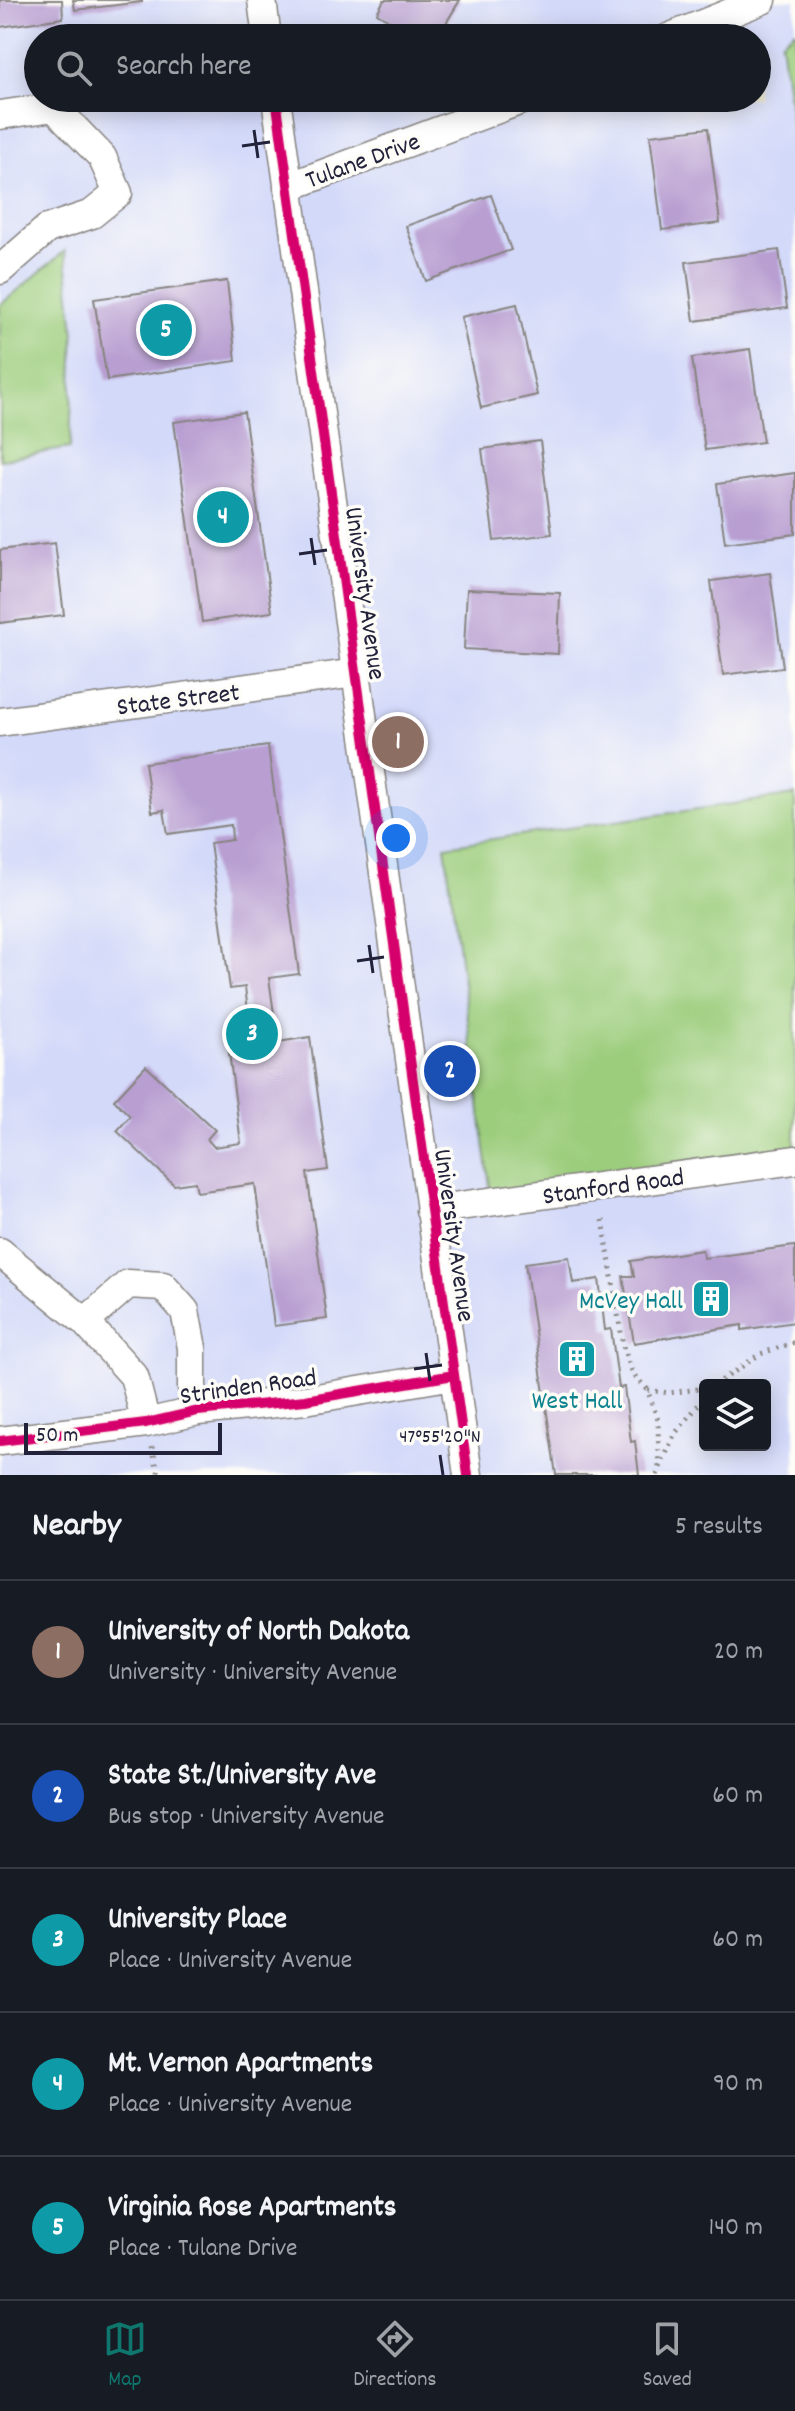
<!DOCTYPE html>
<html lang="en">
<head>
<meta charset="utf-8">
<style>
  body { margin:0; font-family:Dekko,sans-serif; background:#20242c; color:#f1f3f6 }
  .controls { position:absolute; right:24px; bottom:24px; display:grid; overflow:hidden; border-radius:8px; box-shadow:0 4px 20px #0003 }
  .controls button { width:72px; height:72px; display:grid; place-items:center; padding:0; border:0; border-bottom:2px solid #363941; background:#171b24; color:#f1f3f6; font:40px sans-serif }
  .scale { position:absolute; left:24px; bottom:20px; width:198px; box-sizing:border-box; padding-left:8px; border:4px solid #22223b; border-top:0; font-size:22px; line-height:28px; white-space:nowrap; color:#22223b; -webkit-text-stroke:6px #fdfcf7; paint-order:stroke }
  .you { position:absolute; left:396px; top:838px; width:28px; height:28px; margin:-20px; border:6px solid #fff; border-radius:50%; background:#1a73e8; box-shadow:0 0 0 12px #1a73e833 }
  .badge { display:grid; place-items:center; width:52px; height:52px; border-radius:50%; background:#0f766e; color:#fff; font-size:26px; font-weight:700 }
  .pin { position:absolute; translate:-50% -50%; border:4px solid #fff; box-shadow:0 2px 8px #0006 }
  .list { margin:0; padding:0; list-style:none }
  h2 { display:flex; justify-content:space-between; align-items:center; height:104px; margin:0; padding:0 32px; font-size:34px }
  h2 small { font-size:26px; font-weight:400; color:#9ea1a6 }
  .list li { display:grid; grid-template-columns:52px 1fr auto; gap:24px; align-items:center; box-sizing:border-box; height:144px; padding:0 32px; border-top:2px solid #363941 }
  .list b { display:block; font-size:30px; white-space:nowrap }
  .list p { margin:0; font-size:26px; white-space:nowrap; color:#9ea1a6 }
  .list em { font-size:26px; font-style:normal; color:#9ea1a6 }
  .icon { flex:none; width:44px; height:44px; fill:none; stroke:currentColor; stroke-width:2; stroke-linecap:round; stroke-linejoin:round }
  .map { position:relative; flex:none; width:795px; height:1475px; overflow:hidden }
  .search { position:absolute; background:#171b24; box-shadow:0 4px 20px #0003; left:24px; right:24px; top:24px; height:88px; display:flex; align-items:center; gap:20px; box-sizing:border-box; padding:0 28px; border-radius:44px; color:#9ea1a6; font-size:30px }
  .sheet { height:824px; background:#171b24 }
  nav { display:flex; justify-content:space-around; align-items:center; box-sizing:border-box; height:112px; border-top:2px solid #363941; background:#171b24; font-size:22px; color:#9ea1a6 }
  nav a { display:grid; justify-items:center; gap:4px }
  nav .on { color:#0f766e }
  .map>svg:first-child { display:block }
  .built { fill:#d3d9f9; fill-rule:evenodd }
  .green { fill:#9ccd7d; stroke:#5f785c; stroke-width:2 }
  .building { fill:#b89ed1 }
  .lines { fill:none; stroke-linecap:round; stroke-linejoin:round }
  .minor-casing { stroke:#868380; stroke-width:31 }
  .path { stroke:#868380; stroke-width:5; stroke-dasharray:2 6; stroke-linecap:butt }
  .minor { stroke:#fff; stroke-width:28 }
  .cycleway-casing { stroke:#fdfcf7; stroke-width:15 }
  .cycleway { stroke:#d6006c; stroke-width:10 }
  .ticks { fill:none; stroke:#22223b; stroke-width:3 }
  .labels { text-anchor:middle; stroke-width:7; stroke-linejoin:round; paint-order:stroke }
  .street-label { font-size:26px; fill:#22223b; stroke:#fdfcf7 }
  .culture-label { font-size:26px; fill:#0d838f; stroke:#fdfcf7; text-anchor:end }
  .ticks-label { font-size:20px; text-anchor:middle; fill:#22223b; stroke:#fdfcf7; stroke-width:7; stroke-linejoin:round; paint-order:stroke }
</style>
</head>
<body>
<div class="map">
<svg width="795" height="1475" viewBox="0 0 795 1475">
  <rect width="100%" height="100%" fill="#fdfcf7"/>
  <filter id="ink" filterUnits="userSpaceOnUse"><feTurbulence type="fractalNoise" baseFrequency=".0125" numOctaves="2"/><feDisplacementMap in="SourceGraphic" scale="16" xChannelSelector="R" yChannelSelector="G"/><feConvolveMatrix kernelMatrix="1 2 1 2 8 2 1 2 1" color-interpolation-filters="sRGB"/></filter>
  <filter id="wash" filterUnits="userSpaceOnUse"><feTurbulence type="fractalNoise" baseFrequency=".006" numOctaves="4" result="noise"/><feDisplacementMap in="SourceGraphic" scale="32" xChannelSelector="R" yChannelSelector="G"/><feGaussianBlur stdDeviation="1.8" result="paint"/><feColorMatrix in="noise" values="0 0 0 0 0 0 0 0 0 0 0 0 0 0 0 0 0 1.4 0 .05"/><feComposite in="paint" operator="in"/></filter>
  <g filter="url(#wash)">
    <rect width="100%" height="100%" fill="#eae4c5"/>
    <path class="built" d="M0,0H795V1475H0ZM38,38H757V98H38ZM705,1385H765V1445H705Z"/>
    <path class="green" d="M795,30V145L781,42Z
      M65,251L74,330L70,448L0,460V305Z
      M795,795V1160L492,1202L445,846Z"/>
    <g id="blocks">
      <path class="building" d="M0,0H62L63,18L0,27Z
        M73,0H142V2L75,10Z
        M384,0H460L437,38H419L377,13Z
        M708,128L720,223L662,230L650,135Z
        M491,195L511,250L426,281L406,226Z
        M779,250L787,308L694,321L686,262Z
        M227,281L236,361L107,380L94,299Z
        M517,304L537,395L481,408L461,317Z
        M750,349L763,442L705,450L692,358Z
        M244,412L272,612L202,622L174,422Z
        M540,441L552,534L494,541L482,449Z
        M795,473V534L725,543L717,484Z
        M55,543L64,615L0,623V550Z
        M770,573L783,667L723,675L711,581Z
        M467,589L560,593L558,654L464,649Z
        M268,746L299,974L269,978L278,1042L310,1037L328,1170L307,1173L327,1319L274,1326L255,1184L197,1192L195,1182L174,1185L117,1131L130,1116L114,1100L146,1066L215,1130L207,1139L214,1147L241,1143L226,1030L250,1027L245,987L230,989L210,843L232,840L231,825L168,834L164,810L152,812L145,763Z
        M795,1246V1322L742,1330V1325L634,1343L623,1276H634L631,1261L702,1250L704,1258Z
        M569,1257L573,1283L599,1279L605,1330L611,1329L619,1388L624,1387L631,1442L635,1441L639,1475H556L525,1263Z"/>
    </g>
  </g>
  <g filter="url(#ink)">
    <use href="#blocks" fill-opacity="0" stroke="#868380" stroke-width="2"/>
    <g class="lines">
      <defs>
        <path id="minor" d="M262,0L267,38
          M668,38L762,0
          M276,98L468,1475
          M0,115L54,107L102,157L118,193L92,214L47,229L0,270
          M288,187L527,98
          M0,722L356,673
          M430,1210L795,1160
          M0,1252L85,1322L134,1376L146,1423
          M85,1322L128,1284L163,1286L185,1311L192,1348V1387L198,1411
          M0,1441L146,1423L198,1411L305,1400L454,1375"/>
      </defs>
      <use href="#minor" class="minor-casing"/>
      <path class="path" d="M603,1220L623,1346L633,1374L647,1389L658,1420L659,1471
        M715,1385L760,1354L795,1342
        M648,1390L669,1393L705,1388
        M152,1447L159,1475
        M657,1475L674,1435L705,1397"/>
      <use href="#minor" class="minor"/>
      <defs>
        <path id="cycleway" d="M276,98L468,1475
          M0,1441L146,1423L198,1411L305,1400L454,1375"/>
      </defs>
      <use href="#cycleway" class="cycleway-casing"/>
      <use href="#cycleway" class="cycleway"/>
    </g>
  </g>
  <path class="ticks" d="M254,130L258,158M242,146L270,142M311,538L315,565M299,554L327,550M369,945L373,973M357,961L384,957M426,1353L430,1381M414,1369L442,1365M440,1455L443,1475"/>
  <defs>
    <symbol id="building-square" viewBox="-11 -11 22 22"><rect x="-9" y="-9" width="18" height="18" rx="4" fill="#0f9aa8" stroke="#fdfcf7"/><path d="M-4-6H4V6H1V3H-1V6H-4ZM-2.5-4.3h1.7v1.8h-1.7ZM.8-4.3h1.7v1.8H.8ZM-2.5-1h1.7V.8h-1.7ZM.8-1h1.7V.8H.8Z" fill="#fff"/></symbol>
  </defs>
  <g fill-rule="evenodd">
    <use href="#building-square" x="689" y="1277" width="44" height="44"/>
    <use href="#building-square" x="555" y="1337" width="44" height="44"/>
  </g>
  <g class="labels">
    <g class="street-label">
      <text transform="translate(362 159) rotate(-20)" y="9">Tulane Drive</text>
      <text transform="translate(367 593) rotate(82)" y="9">University Avenue</text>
      <text transform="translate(178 698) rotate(-7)" y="9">State Street</text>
      <text transform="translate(613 1185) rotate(-8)" y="9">Stanford Road</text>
      <text transform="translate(456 1235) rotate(82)" y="9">University Avenue</text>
      <text transform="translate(248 1385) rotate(-8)" y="9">Strinden Road</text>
    </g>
    <g class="culture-label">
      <text x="683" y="1308">McVey Hall</text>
      <text x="577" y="1408" text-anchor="middle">West Hall</text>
    </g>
  </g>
  <g class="ticks-label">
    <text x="440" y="1442">47°55'20"N</text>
  </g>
</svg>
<div class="controls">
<button><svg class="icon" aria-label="layers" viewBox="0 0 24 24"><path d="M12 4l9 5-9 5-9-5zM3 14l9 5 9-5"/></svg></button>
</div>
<div class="scale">50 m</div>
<div class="you"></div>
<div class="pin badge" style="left:398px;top:742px;background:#8d6e63">1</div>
<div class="pin badge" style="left:450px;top:1071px;background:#1a4fb4">2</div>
<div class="pin badge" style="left:252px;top:1034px;background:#0f9aa8">3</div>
<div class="pin badge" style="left:223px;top:517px;background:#0f9aa8">4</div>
<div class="pin badge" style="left:166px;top:330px;background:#0f9aa8">5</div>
<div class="search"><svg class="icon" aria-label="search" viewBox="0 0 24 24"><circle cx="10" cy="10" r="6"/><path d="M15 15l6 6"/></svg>Search here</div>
</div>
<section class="sheet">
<h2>Nearby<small>5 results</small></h2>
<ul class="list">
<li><span class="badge" style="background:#8d6e63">1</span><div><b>University of North Dakota</b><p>University · University Avenue</p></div><em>20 m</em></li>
<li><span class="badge" style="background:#1a4fb4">2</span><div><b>State St./University Ave</b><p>Bus stop · University Avenue</p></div><em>60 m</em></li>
<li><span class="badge" style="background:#0f9aa8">3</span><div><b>University Place</b><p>Place · University Avenue</p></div><em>60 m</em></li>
<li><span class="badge" style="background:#0f9aa8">4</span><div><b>Mt. Vernon Apartments</b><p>Place · University Avenue</p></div><em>90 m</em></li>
<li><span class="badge" style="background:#0f9aa8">5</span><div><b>Virginia Rose Apartments</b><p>Place · Tulane Drive</p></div><em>140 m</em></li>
</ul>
</section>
<nav>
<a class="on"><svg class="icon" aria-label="map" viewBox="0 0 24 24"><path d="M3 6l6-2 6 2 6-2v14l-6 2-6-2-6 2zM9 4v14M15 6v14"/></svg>Map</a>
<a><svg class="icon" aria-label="directions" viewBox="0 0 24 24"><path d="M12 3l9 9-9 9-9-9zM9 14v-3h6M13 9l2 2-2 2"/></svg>Directions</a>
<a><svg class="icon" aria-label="saved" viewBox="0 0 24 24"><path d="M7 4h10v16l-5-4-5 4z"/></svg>Saved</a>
</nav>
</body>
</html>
